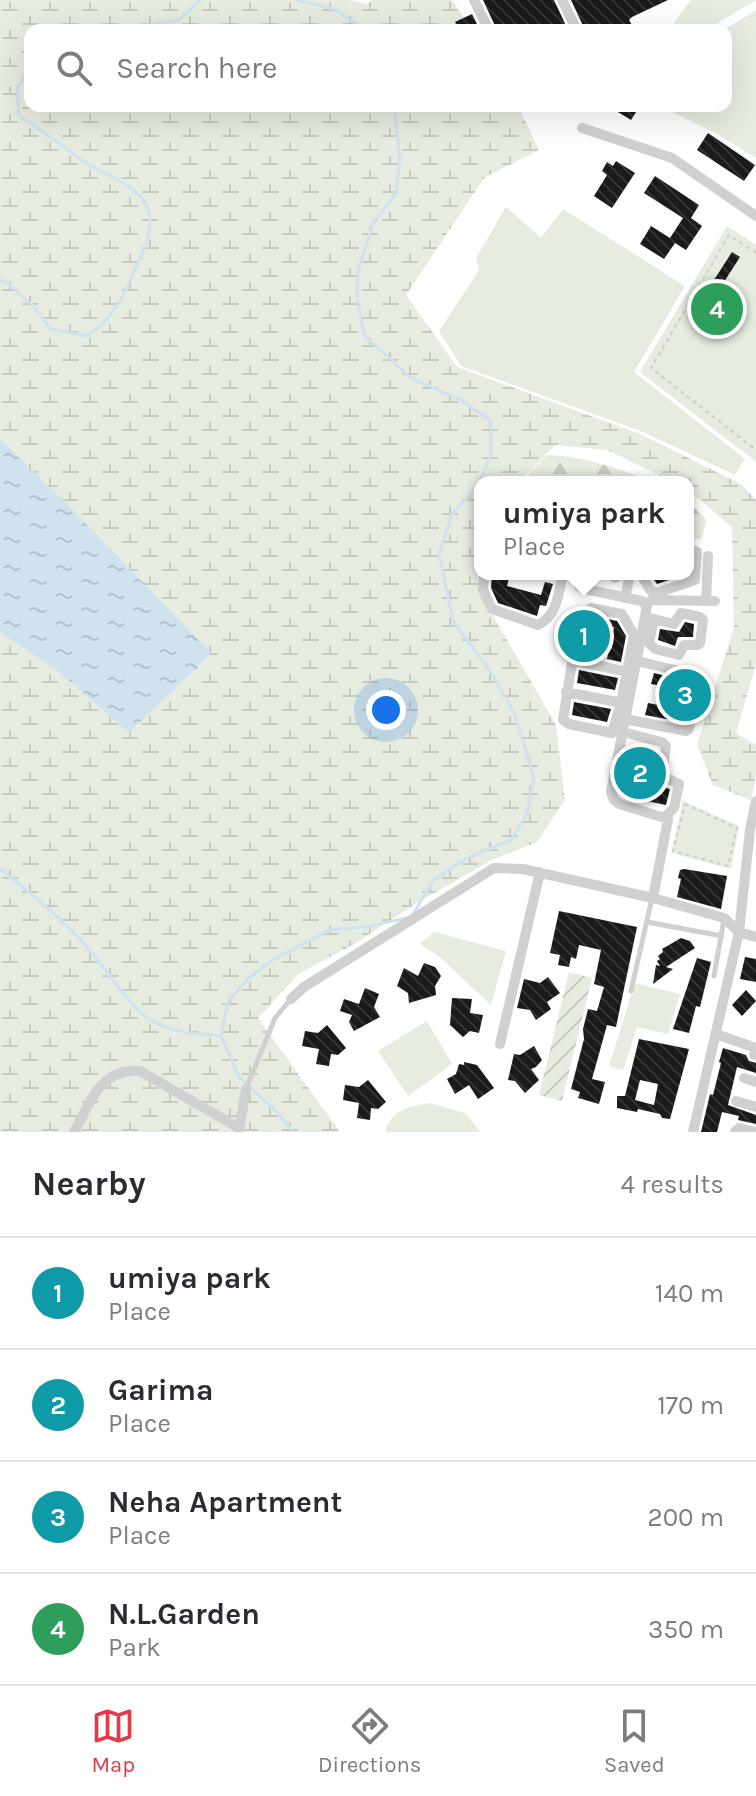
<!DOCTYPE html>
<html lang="en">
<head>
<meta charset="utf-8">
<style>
  body { margin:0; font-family:Karla,sans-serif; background:#f7f7f7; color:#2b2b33 }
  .you { position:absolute; left:386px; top:710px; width:28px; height:28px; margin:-20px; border:6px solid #fff; border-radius:50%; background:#1a73e8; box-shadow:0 0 0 12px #1a73e833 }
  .badge { display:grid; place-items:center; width:52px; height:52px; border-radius:50%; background:#e63946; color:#fff; font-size:26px; font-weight:700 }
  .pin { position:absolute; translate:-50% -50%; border:4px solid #fff; box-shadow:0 2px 8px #0006 }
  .popup { position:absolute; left:474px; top:476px; width:220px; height:104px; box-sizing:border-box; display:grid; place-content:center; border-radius:16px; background:#fff; filter:drop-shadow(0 2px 6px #0005); font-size:26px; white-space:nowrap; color:#7c7c81 }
  .popup b { font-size:30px; color:#2b2b33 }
  .popup::after { content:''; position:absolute; left:50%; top:100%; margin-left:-16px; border:16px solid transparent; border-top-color:#fff }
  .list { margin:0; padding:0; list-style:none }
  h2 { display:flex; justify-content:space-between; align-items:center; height:104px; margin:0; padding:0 32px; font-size:34px }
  h2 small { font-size:26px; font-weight:400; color:#7c7c81 }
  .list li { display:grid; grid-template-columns:52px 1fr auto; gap:24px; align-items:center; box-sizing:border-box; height:112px; padding:0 32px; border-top:2px solid #e1e1e2 }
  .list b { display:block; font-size:30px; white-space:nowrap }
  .list p { margin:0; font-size:26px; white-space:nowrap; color:#7c7c81 }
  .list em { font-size:26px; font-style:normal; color:#7c7c81 }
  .icon { flex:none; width:44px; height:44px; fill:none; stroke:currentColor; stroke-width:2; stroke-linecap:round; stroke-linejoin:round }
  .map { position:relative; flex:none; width:756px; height:1132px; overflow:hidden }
  .search { position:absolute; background:#fff; box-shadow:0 8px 32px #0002; left:24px; right:24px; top:24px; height:88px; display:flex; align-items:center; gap:20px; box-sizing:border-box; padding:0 28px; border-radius:16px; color:#7c7c81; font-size:30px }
  .sheet { height:552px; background:#fff }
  nav { display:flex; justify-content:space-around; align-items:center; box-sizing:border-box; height:112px; border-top:2px solid #e1e1e2; background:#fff; font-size:22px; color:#7c7c81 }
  nav a { display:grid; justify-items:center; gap:4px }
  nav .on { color:#e63946 }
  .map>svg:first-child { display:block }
  .green { fill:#e6ecdf }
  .forest { fill:url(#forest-firs) }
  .wetland { fill:url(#wetland-marsh) }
  .garden { fill:url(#garden-furrows) }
  .water { fill:url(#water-ripples) }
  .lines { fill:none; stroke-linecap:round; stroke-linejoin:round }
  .stream { stroke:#cfe2ee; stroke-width:3 }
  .building { fill:url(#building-back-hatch); fill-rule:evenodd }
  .path { stroke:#cdcdcd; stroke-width:2; stroke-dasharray:4 4; stroke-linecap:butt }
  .service { stroke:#d0d0d0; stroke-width:5 }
  .minor { stroke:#d0d0d0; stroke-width:10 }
</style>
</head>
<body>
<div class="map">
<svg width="756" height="1132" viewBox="0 0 756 1132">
  <defs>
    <pattern id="forest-firs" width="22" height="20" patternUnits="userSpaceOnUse" patternTransform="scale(2)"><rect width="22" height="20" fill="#e6ecdf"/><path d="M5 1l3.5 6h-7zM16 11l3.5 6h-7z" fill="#c6cbc0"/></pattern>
    <pattern id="wetland-marsh" width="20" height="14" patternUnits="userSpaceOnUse" patternTransform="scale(2)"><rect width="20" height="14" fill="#e6ecdf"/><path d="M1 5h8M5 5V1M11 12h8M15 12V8" fill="none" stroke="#c6cbc0"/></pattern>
    <pattern id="garden-furrows" width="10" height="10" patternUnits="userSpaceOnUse" patternTransform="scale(2)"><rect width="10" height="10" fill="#e6ecdf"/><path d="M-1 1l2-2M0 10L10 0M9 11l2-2" fill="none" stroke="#c6cbc0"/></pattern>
    <pattern id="water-ripples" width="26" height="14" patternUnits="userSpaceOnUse" patternTransform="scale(2)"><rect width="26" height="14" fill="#cfe2ee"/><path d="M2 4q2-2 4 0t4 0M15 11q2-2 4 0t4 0" fill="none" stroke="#b2c2cd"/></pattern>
    <pattern id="building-back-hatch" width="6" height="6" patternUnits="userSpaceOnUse" patternTransform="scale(2)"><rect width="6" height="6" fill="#1a1a1a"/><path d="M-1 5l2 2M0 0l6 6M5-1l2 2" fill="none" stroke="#333"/></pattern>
  </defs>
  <rect width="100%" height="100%" fill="#fff"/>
  <path class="green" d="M691,0H756L706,30H669Z
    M756,10V158L717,134L672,112L667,106H726L724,30Z
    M506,207L541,238L563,209L685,286L634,372L745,459L735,475L643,432L461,366L439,331L479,270L476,258Z
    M727,226L756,245V462L640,372Z
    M683,801L739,826L731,869L671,853Z
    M434,932L506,951L491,1005L441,958L420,944Z
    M635,983L680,994L668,1034L637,1027L623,1070L609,1066Z
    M427,1021L452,1064L408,1096L378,1051Z
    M430,1103L465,1113L481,1132H385C392,1109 408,1107 430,1103Z"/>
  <path class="forest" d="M547,455C585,456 620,470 656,482H526L529,473Z
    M688,502L707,520L701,540L688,537Z"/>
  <path class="wetland" d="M0,0H349L368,4L372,0H452L472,30H30V106H518L539,150L484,178L406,295L457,367L640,434L741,484L756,500V664L736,733L756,745V775L751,800L713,785L697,745L734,627L732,527L688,490V482H674L607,450L555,445L519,482H480V562L477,576L488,607L556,725L565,800L537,842L490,861L412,906L356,943L298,974L258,1018L340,1132H0Z"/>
  <path class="garden" d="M569,972L592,978L562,1101L539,1095Z"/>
  <path class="water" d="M0,439L70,507L211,653L129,733L58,671L0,632Z"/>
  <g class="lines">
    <path class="stream" d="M297,0L334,9L366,30
      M119,30L179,20L200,0
      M0,281L4,280L31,304L51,329L86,336C111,321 122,300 133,274C142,254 155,232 148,209C141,187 107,176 90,165C66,150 44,131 19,116L17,89L30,64
      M0,869C33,895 65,921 92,953C109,972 132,1011 154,1022C174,1033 200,1034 221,1036L239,1077L278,1113L293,1132
      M221,1036L228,1001L249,978L271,961L329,930L366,927L411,917L434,880L465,859L511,840L527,814L534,778L514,712L488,668L453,621L439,553L452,514L478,486L491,454V421L461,400L411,378L364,335L357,296L358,271L373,224L396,193L400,159L394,106"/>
  </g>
  <path class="building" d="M483,0H554L568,30H497Z
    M571,0H668L632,17L629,20L635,30H618L615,25L605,30H585Z
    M472,14L480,30H459L455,22Z
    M608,106H633L638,109L631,120Z
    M708,133L755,165L744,181L697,150Z
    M616,161L635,173L612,208L594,196L607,175L602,171L607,162L613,166Z
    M655,176L699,205L691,218L702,226L686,250L675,243L664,259L640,244L651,226L670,238L683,218L644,193Z
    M732,252L740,257L722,285L714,280Z
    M492,574H510L507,586L541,595L545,582L553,584L546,606L540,605L537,616L498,603L491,588Z
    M650,574H684V575L657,584Z
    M597,617L617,621L626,636L621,662L607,659L614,627L595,624Z
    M685,622L694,624L693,637H678L675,646L658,640L660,629L679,632Z
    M593,627L590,656L581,654L585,631Z
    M579,670L618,678L615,690L577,683Z
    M654,673L690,682L682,722L645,715L648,703L674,708L680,689L651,684Z
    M574,702L611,709L607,722L572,715Z
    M639,745L658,749L656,764L650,762L646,783L670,789L666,805L628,797Z
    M684,869L727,876L721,909L677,897L681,879L678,878L680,870Z
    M559,911L637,927L616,1027L607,1025L592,1079L605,1082L599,1104L578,1098L580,1092L571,1089L584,1039L583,1029L588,1009L597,1011L604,987L594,984L601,950L579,945L576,959L571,957L569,967L558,965L560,955L550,953Z
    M681,938L690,941L695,948L666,967L673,969L653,984L656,965L660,966L657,961L660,959L658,956L663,952L662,949Z
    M745,957L756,959V982L740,979Z
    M697,958L711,962L700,1007L696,1006L689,1033L673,1029Z
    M424,963L435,967L441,976L435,986L436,995L409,1003L408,993L397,986L404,968L418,976Z
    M548,977L560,993L547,1002L551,1009L536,1020L530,1010L517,1008L524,979L540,983Z
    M365,988L379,994L374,1007L380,1017L354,1031L349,1022L352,1015L340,1011L344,999L359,1004Z
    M746,990L756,1001L742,1016L732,1005Z
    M452,998L472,999L470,1013L483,1015L479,1033L470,1031L463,1037L450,1025Z
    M327,1025L346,1048L338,1055L331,1054L329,1066L316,1064L319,1049L302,1046L305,1031L318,1033Z
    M639,1039L689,1049L670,1119L662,1118L660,1114L638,1109L637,1112L617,1108V1096H625ZM640,1080L658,1084L654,1105L635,1100Z
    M534,1046L542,1060L536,1067L531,1069L539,1080L525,1093L515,1081L508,1080L514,1054L520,1055Z
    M723,1048L746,1055L749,1061L756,1063V1073L737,1067L728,1105L756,1115V1124L738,1120L739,1116L722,1112L717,1132H701L710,1094L713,1095L721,1063L719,1062Z
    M464,1062L477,1065L494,1088L478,1099L469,1085L455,1094L447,1079L456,1074L459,1064L464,1065Z
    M368,1080L386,1102L378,1109L371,1108L370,1120L357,1118L359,1103L343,1100L345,1085L359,1087Z"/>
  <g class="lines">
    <path class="path" d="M756,253L729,235L651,368L756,450
      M685,804L737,828L728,866L673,851Z"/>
    <path class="service" d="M647,922L722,936
      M714,976L724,919
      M631,991L652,898
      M246,1089L275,1018L290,1000"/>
    <path class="minor" d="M474,0L489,30
      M562,0L577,30
      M528,106L529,107
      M582,128L672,158L756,216
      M484,574L483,590L492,609L538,625C558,615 558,594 563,574
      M550,574L562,577
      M576,574L579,586L585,589L642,601L647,606L611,792L614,800L619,804L668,819L653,898
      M608,574L615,578L622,574
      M634,574L642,576L650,590L657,593L695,580L697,552L688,548
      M625,598L630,574
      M651,600L715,601
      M706,601L708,556
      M591,608L622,614L634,635L621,703L612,733L569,724L563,720L578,624L587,622Z
      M645,617L674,624L681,613L700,617L703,620L700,643L698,645H684L679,655L655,649L649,643L654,619
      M572,660L632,673
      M566,692L627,704
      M625,719L686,731L689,729L699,685L696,675L637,661
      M623,732L662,742L666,746L662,776L679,784L674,808L665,817
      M291,999L304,987L494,868L523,869L653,898L724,918L739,932L756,937
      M716,1034L756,1048
      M500,1044L540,872
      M754,1055H756
      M744,1078L756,1082
      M736,1101L756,1107
      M239,1131L246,1089
      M74,1132C91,1102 100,1068 140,1071L239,1128
      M693,1132L739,932L750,830L756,801
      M735,1132L739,1128L755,1132"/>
  </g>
</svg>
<div class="you"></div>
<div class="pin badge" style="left:584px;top:636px;background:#0f9aa8">1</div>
<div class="popup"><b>umiya park</b>Place</div>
<div class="pin badge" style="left:640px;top:773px;background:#0f9aa8">2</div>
<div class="pin badge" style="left:685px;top:695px;background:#0f9aa8">3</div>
<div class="pin badge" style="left:717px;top:309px;background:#2e9e5b">4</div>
<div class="search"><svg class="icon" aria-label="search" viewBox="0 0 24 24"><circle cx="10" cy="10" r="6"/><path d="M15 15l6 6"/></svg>Search here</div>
</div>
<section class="sheet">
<h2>Nearby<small>4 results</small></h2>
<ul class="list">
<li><span class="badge" style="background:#0f9aa8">1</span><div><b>umiya park</b><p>Place</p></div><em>140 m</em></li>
<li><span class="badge" style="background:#0f9aa8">2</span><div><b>Garima</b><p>Place</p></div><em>170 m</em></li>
<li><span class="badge" style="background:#0f9aa8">3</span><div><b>Neha Apartment</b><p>Place</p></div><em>200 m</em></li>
<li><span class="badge" style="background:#2e9e5b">4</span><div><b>N.L.Garden</b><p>Park</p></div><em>350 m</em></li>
</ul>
</section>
<nav>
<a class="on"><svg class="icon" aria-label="map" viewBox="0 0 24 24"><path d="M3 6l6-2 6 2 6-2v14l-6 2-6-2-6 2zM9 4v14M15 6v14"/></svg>Map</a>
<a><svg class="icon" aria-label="directions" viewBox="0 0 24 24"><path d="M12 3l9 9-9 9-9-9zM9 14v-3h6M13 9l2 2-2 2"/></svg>Directions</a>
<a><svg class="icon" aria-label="saved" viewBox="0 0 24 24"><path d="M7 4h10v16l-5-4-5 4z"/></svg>Saved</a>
</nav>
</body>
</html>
